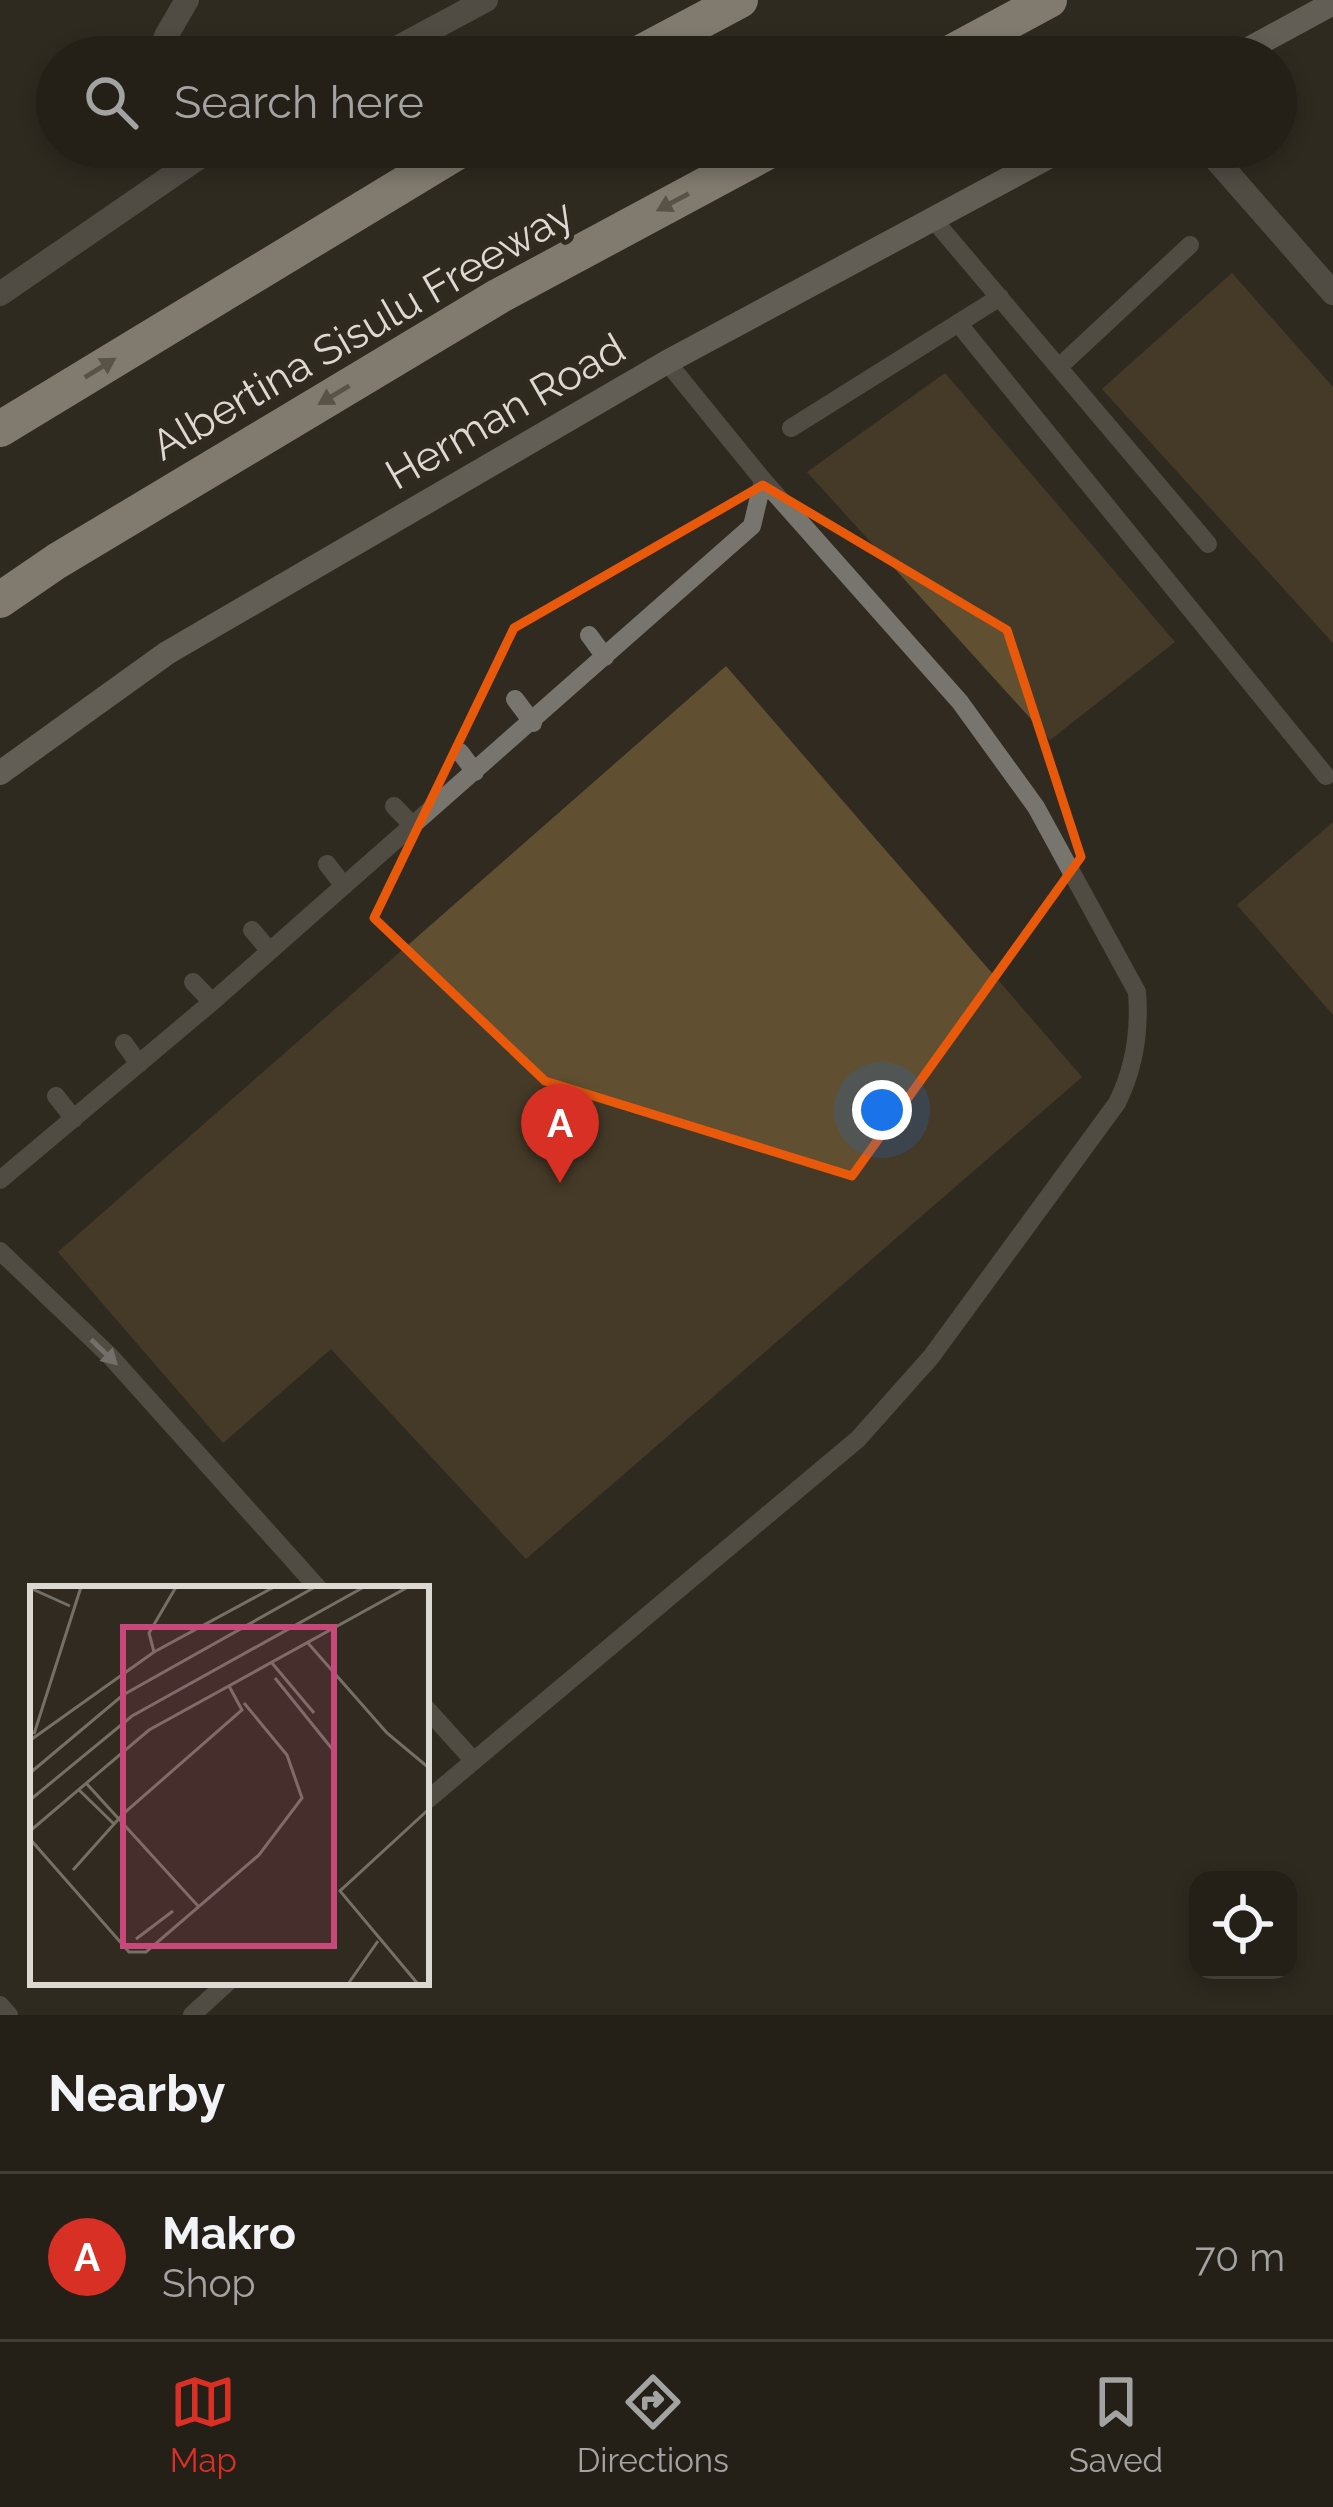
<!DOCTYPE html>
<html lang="en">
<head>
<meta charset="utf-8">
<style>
  body { margin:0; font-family:Raleway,sans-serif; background:#302d25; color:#f1f3f6 }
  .controls { position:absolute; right:36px; bottom:36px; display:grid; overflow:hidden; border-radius:24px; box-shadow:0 6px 18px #0003 }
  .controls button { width:108px; height:108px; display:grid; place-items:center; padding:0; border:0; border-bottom:3px solid #413e37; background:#242018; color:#f1f3f6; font:60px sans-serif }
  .you { position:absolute; left:882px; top:1110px; width:42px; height:42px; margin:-30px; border:9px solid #fff; border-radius:50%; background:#1a73e8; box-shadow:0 0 0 18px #1a73e833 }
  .badge { display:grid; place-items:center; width:78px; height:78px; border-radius:50%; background:#d93025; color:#fff; font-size:39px; font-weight:700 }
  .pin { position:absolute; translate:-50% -99px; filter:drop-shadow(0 3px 6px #0008) }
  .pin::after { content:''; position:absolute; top:63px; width:42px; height:36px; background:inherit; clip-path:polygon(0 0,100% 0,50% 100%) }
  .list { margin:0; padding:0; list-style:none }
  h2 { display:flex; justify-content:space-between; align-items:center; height:156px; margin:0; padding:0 48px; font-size:51px }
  h2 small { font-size:39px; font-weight:400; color:#a3a3a2 }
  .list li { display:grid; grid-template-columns:78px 1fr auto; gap:36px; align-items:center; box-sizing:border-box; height:168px; padding:0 48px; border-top:3px solid #413e37 }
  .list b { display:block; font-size:45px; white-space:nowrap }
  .list p { margin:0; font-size:39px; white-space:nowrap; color:#a3a3a2 }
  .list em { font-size:39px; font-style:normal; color:#a3a3a2 }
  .icon { flex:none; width:66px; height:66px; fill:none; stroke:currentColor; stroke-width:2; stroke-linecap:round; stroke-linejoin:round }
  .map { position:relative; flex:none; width:1333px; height:2015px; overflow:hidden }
  .search { position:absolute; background:#242018; box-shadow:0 6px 18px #0003; left:36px; right:36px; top:36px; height:132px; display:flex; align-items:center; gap:30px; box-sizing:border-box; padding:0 42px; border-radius:66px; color:#a3a3a2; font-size:45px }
  .sheet { height:324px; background:#242018 }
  nav { display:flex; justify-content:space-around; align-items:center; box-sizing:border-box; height:168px; border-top:3px solid #413e37; background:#242018; font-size:33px; color:#a3a3a2 }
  nav a { display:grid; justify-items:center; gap:6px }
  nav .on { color:#d93025 }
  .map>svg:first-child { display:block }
  .building { fill:#604f31 }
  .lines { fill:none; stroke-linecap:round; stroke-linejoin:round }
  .service { stroke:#78756f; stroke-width:18 }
  .minor { stroke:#78756f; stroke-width:24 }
  .tertiary { stroke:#78756f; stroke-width:24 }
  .secondary { stroke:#a39e96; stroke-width:24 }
  .motorway { stroke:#e3dcce; stroke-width:36 }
  .oneway { fill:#8a8377 }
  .oneway2 { fill:#c8c4be }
  .marked { fill:none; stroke:#e8590c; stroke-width:9; stroke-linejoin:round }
  .labels { text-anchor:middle; stroke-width:10; stroke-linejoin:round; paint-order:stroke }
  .street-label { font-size:42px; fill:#dcd8d2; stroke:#302a20 }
  .inset-road { fill:none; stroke:#757067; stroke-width:3 }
  .view { fill:#c84879; fill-opacity:0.15; stroke:#c84879; stroke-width:6 }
  .inset-edge { fill:none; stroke:#dcd8d2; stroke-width:6 }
</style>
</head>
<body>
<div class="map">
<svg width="1333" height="2015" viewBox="0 0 1333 2015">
  <rect width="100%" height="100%" fill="#302a20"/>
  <path class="building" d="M1232,273L1333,387V643L1102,389Z
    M945,373L1175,642L1050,740L807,472Z
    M726,666L1082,1077L526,1559L331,1349L223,1443L58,1252Z
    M1333,822V1015L1237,905Z"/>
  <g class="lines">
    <path class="service" d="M933,219L1208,544
      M958,323L1326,776
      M1059,367L1190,245
      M791,428L1000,297
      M589,635L605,657
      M515,699L533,723
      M460,752L475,772
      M394,806L413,826
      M327,864L344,886
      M252,930L269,950
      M193,982L212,1002
      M124,1043L139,1064
      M56,1096L74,1119
      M0,1180L212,1002L752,526L763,480L667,362
      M0,1251L110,1356L319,1589
      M426,1708L473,1760
      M426,1801L858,1439L931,1357L1117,1103C1134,1069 1140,1030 1137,992L1036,807L960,702L763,480
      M0,2005L9,2015
      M192,2015L228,1982"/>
    <path class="minor" d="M159,57L166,36L187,0
      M1205,147L1333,293"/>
    <path class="tertiary" d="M380,57L486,0
      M0,294L214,147"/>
    <path class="secondary" d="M1234,57L1333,3
      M0,773L167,653L667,362L1067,147"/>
    <path class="motorway" d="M633,57L740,0
      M943,57L1049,0
      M0,429L465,147
      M0,600L57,561L499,296L776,147"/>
  </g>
  <defs><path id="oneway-solid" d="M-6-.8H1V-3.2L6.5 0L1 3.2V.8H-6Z" transform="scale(3)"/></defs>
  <g class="oneway">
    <use href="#oneway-solid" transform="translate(673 202) rotate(152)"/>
    <use href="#oneway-solid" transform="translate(100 368) rotate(-32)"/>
    <use href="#oneway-solid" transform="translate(334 395) rotate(149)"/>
  </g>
  <use class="oneway2" href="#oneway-solid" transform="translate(104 1352) rotate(44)"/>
  <path d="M0 0H1333V2015H0ZM763,485L1007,630L1081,857L852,1176L545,1081L374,918L514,628Z" fill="#302a20" fill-opacity=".55" fill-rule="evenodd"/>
  <path class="marked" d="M763,485L1007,630L1081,857L852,1176L545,1081L374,918L514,628Z"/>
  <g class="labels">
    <g class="street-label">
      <text transform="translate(362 329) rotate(-30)" y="15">Albertina Sisulu Freeway</text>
      <text transform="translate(505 411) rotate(-30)" y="15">Herman Road</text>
    </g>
  </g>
  <g transform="translate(30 1586)">
    <rect width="399" height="399" fill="#302a20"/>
    <path class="inset-road" d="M0,2L40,20M277,56L357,147L399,182M124,66L119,47L146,1M242,77L284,127M245,92L303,164M4,148L51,1M2,153L124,66L244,1M0,187L93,109L285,1M56,197L168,320M48,203L84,238M0,214L102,130L334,1M0,245L119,144L378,1M0,253L99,366H116L229,269L272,212L257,169L214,117M43,284L93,228L212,124L199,100M106,353L143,325M318,398L348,355M388,398L310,305L399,223"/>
    <path class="view" d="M93,41H304V360H93Z"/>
    <rect width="399" height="399" class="inset-edge"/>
  </g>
</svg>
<div class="controls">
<button><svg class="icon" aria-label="locate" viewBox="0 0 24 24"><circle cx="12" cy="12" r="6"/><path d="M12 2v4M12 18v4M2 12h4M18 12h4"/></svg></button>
</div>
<div class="you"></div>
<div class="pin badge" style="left:560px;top:1183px">A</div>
<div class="search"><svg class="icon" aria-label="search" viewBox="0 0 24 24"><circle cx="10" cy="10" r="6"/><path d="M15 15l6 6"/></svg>Search here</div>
</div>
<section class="sheet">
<h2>Nearby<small></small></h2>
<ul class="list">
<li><span class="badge">A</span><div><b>Makro</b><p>Shop</p></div><em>70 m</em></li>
</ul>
</section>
<nav>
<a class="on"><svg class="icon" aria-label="map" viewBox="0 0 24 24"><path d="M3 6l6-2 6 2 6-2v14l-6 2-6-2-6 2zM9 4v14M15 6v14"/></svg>Map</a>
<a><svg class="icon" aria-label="directions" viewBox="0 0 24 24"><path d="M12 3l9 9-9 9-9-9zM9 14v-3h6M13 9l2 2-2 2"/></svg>Directions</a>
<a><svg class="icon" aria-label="saved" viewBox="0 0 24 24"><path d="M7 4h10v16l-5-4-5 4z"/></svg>Saved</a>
</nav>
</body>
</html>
